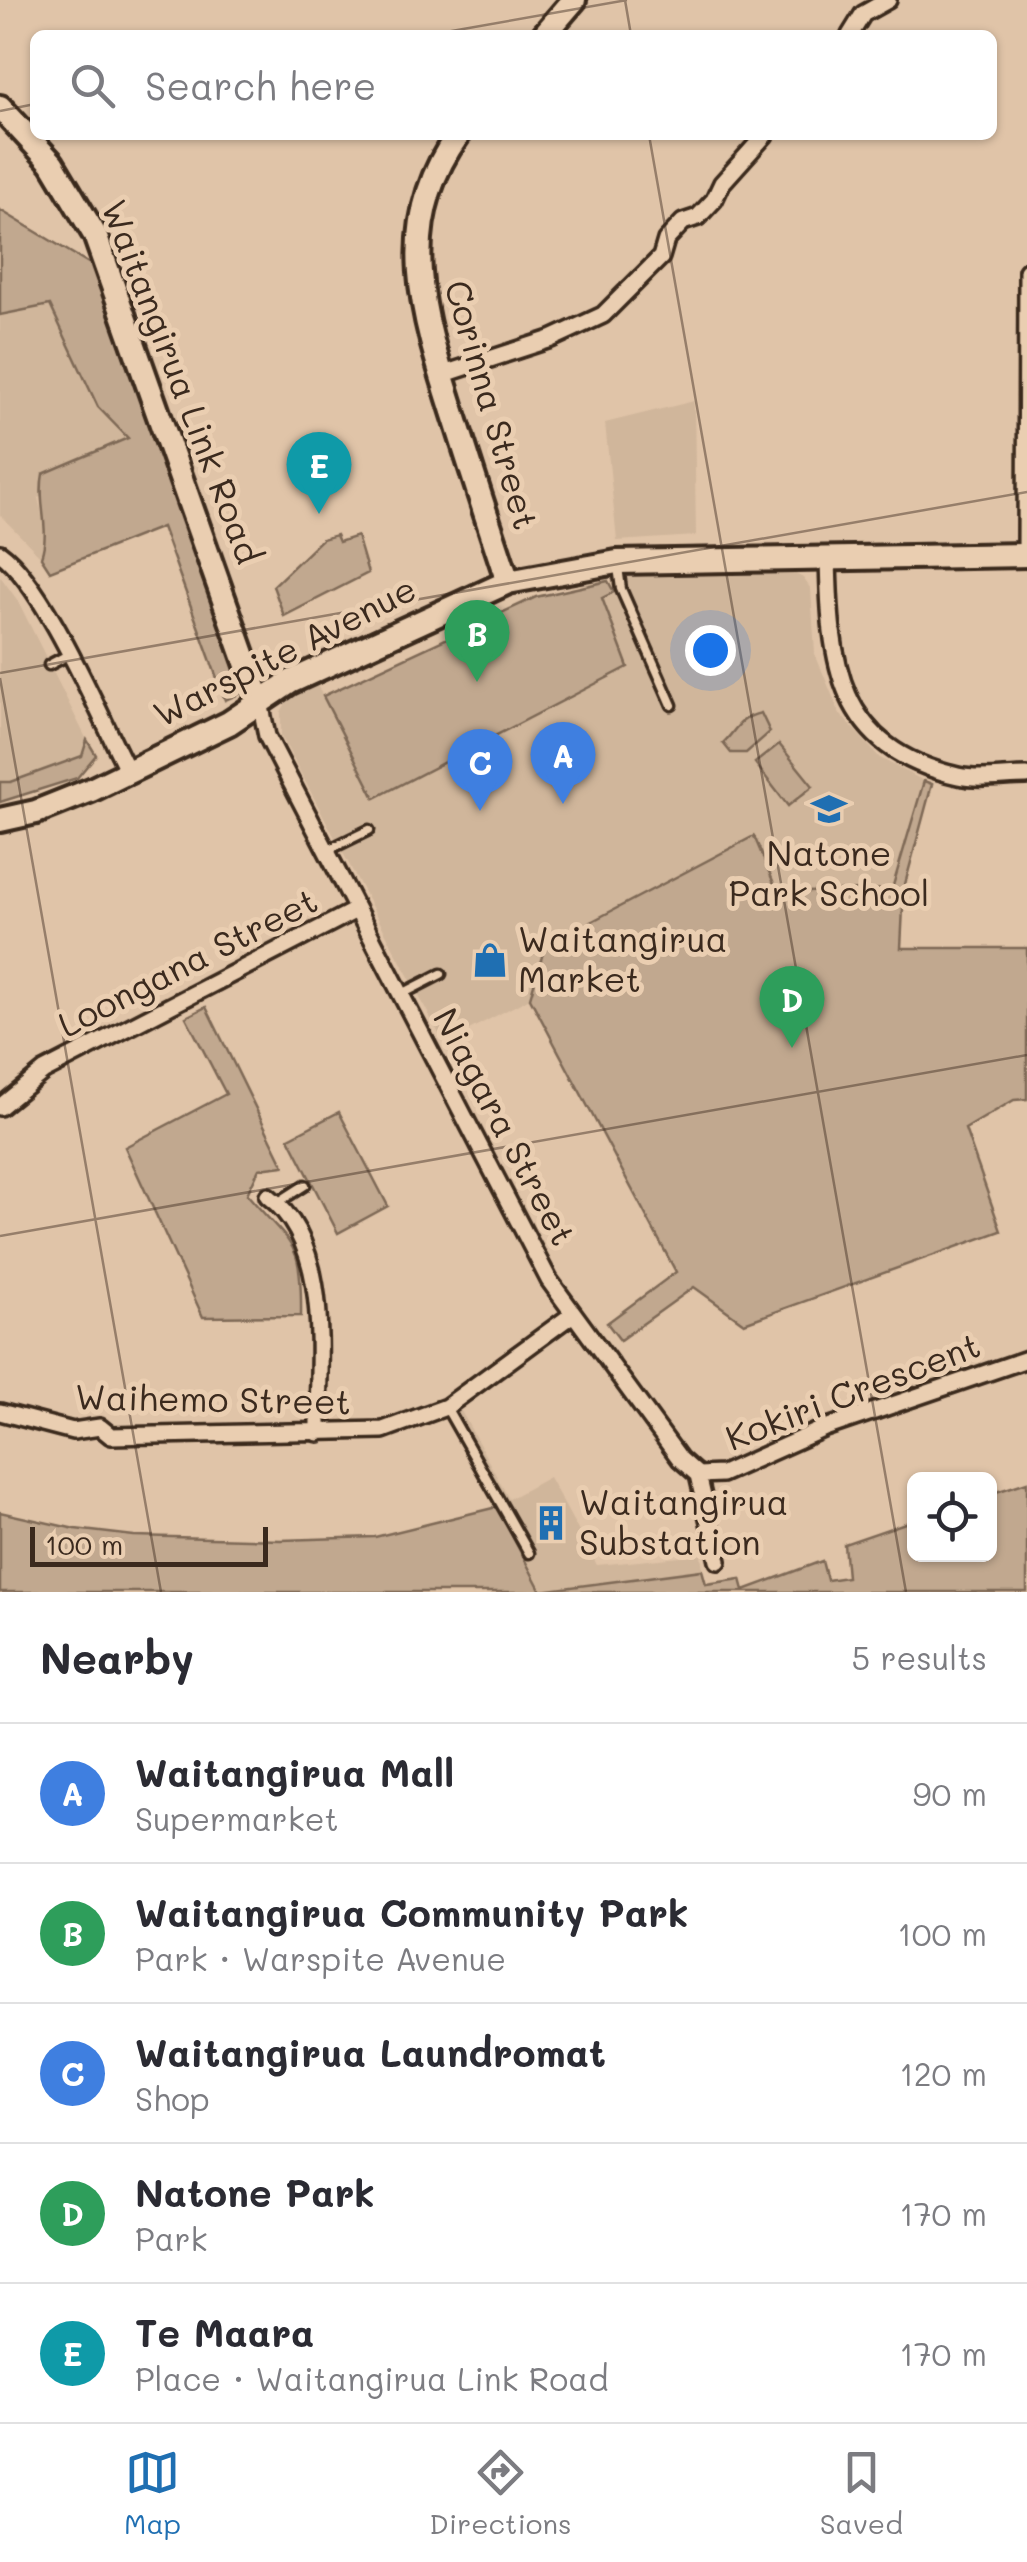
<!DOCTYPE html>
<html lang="en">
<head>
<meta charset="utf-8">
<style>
  body { margin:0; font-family:Mali,sans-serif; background:#f2f2f3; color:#2b2b33 }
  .controls { position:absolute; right:30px; bottom:30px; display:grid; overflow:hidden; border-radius:15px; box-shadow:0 2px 8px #0004 }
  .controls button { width:90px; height:90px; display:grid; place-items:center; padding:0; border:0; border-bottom:2px solid #e1e1e2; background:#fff; color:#2b2b33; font:50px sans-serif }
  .scale { position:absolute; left:30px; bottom:25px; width:238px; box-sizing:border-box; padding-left:10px; border:5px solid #3b2a1e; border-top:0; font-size:28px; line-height:35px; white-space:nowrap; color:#3b2a1e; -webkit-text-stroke:8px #eaceb1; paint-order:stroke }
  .you { position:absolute; left:710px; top:650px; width:35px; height:35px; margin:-25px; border:8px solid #fff; border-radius:50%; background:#1a73e8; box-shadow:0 0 0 15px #1a73e833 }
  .badge { display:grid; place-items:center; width:65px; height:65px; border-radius:50%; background:#1f6fb2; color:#fff; font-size:32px; font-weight:700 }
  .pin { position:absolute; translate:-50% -82px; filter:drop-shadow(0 2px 5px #0008) }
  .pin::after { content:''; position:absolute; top:52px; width:35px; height:30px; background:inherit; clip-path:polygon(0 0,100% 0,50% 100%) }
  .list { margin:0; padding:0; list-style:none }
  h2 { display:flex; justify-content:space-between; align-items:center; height:130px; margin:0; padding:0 40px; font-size:42px }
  h2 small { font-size:32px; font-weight:400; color:#7c7c81 }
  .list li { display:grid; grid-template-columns:65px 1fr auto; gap:30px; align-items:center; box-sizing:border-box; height:140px; padding:0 40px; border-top:2px solid #e1e1e2 }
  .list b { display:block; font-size:38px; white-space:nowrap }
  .list p { margin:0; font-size:32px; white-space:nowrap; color:#7c7c81 }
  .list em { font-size:32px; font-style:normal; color:#7c7c81 }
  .icon { flex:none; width:55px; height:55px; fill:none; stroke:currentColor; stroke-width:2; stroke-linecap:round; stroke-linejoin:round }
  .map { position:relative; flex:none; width:1027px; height:1592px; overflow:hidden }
  .search { position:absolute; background:#fff; box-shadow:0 2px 8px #0004; left:30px; right:30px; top:30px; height:110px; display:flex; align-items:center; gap:25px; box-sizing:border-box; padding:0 35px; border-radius:15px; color:#7c7c81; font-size:38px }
  .sheet { height:830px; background:#fff }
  nav { display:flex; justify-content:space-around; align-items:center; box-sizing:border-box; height:140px; border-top:2px solid #e1e1e2; background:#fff; font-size:28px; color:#7c7c81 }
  nav a { display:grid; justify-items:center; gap:5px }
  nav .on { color:#1f6fb2 }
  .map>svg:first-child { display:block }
  .built { fill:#d0b69b }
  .green { fill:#c1a88f; stroke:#7e6956; stroke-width:2.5 }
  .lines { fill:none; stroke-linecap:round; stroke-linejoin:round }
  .lane-casing { stroke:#3b2a1e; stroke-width:15 }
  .street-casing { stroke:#3b2a1e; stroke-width:22 }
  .secondary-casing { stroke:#3b2a1e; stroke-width:30 }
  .lane { stroke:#eaceb1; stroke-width:8 }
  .street { stroke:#eaceb1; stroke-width:15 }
  .secondary { stroke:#eaceb1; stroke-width:22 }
  .ticks { fill:none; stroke:#3b2a1e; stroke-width:2.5; stroke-opacity:0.45 }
  .labels { text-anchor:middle; stroke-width:10; stroke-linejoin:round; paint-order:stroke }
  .street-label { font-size:35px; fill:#3b2a1e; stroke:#eaceb1 }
  .poi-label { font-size:35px; fill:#3b2a1e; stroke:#eaceb1; text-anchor:start }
</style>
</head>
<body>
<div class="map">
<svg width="1027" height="1592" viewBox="0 0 1027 1592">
  <rect width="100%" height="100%" fill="#e0c4a8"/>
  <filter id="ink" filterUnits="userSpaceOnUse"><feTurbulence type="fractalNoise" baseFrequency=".01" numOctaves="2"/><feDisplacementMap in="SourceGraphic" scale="20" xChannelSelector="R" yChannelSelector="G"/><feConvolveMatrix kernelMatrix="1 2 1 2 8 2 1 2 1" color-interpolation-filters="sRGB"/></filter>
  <g filter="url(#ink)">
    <path class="built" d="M50,305L98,407L129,438L38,498L48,538L41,557L0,515V316Z
      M694,401L696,536L617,541L605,423Z
      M638,573H794L803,578L811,589L815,654L840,714L880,758L924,781L895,887L778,893L753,837L545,946L530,998L444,1043L281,736V712L289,698L317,685L376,798L628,667L602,598L614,592L610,575Z
      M0,576L18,601L87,740L82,755L10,782H0Z
      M461,1411L509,1499L549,1477L597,1565L701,1555L703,1569L541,1591L445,1419Z"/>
    <path class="green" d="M0,210L95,267L242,679L239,694L225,700L162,527L50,571L41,557C51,529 37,503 43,474L128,438L98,407L50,305L0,315Z
      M336,535L339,542L357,536L368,573L284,616L273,586L322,539Z
      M608,581L614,592L602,598L628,667L375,798L323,696L536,597Z
      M761,713L770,732L746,753H731L723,743C736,731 738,718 761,713Z
      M87,740L96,755L77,778L0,802V782H11L82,756Z
      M779,744L813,786L788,806L755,763Z
      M924,781L932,784L904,888L901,948H1027V1099L1014,1100L965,1129L1001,1231L744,1323L694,1287L620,1340L607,1323L676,1272L530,998L545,946L754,836L778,893L892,889Z
      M206,1007L284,1166L259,1169L247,1194C294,1250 302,1238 301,1316L203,1317L125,1147L226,1094L186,1017Z
      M339,1112L388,1206L338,1233L289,1138Z
      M1027,1482V1592H0V1512L75,1529L134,1536L281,1540L375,1537L497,1507L541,1591L702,1570L706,1584L741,1579L744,1590L822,1561L827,1580L847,1577L844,1544L914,1520V1554H990V1494Z"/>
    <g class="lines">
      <defs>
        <path id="lane" d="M618,567L621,589L672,705
          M49,665L68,655
          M328,850L369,830
          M400,995L441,974
          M277,1203L305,1185
          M446,1407L529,1553"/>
        <path id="street" d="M850,35L863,14L888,0
          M441,375L551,339L603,315L661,257L666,240L683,222L698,217L714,200L722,183L765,135
          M0,553C45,585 100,717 128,771
          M1026,555L1027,271
          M828,556C830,662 836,748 958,776C979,781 1005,776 1027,776
          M260,702L267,736L549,1280L680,1459L698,1475L718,1561
          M0,1107L44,1071L356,910
          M268,1196C334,1246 317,1362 318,1433
          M0,1412L73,1431L100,1427L111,1436L383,1430L446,1407L573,1314
          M698,1475L722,1474L825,1428L1027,1359"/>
        <path id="secondary" d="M544,35L574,0
          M0,107L52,163L95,235L260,702
          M458,135C391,227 425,323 456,421C473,475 490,528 508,582
          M0,820L36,812L91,790L229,723L290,682L508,582L617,562L1027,555"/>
      </defs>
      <use href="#lane" class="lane-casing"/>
      <use href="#street" class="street-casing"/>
      <use href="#secondary" class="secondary-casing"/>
      <use href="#lane" class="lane"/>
      <use href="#street" class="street"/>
      <use href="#secondary" class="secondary"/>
    </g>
  </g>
  <path class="ticks" d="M625,0L631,35M429,35L627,0M0,111L35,104M649,135L906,1592M0,673L1027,492M0,678L161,1592M0,1236L1027,1055"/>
  <defs>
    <symbol id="school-bare" viewBox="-9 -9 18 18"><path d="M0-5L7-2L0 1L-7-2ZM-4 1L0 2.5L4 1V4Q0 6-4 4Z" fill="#1f6fb2" stroke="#eaceb1" stroke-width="2.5" paint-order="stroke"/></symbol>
    <symbol id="shop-bare" viewBox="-9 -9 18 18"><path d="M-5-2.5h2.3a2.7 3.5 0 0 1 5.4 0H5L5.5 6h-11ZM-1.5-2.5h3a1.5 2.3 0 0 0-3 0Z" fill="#1f6fb2" stroke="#eaceb1" stroke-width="2.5" paint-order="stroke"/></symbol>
    <symbol id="building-bare" viewBox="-9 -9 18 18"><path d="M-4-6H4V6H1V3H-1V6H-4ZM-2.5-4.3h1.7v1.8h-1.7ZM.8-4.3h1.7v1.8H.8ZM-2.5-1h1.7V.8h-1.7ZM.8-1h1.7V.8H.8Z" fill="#1f6fb2" stroke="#eaceb1" stroke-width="2.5" paint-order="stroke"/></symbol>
  </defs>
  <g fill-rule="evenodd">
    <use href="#school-bare" x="804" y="784" width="50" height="50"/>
    <use href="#shop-bare" x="465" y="935" width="50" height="50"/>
    <use href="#building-bare" x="526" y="1498" width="50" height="50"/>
  </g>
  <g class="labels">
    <g class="street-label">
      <text transform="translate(181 382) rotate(69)" y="12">Waitangirua Link Road</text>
      <text transform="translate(491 405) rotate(74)" y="12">Corinna Street</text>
      <text transform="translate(285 652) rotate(-27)" y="12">Warspite Avenue</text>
      <text transform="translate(188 963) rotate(-27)" y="12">Loongana Street</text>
      <text transform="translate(504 1127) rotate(62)" y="12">Niagara Street</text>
      <text transform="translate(853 1392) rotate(-21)" y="12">Kokiri Crescent</text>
      <text transform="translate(213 1400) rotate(1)" y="12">Waihemo Street</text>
    </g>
    <g class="poi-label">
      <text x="829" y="866" text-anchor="middle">Natone<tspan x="829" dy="40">Park School</tspan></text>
      <text x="518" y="952">Waitangirua<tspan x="518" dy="40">Market</tspan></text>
      <text x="579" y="1515">Waitangirua<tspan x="579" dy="40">Substation</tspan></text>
    </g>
  </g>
</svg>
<div class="controls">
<button><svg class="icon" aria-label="locate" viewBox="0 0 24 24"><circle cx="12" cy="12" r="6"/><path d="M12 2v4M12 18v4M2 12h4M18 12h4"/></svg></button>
</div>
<div class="scale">100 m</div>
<div class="you"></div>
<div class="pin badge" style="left:563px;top:804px;background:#3f7fe0">A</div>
<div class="pin badge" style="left:477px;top:682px;background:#2e9e5b">B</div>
<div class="pin badge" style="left:480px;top:811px;background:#3f7fe0">C</div>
<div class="pin badge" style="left:792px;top:1048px;background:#2e9e5b">D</div>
<div class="pin badge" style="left:319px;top:514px;background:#0f9aa8">E</div>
<div class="search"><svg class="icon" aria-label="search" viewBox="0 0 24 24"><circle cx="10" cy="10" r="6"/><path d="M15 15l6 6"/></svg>Search here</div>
</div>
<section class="sheet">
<h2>Nearby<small>5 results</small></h2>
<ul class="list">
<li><span class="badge" style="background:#3f7fe0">A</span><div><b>Waitangirua Mall</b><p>Supermarket</p></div><em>90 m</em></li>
<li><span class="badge" style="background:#2e9e5b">B</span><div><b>Waitangirua Community Park</b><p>Park · Warspite Avenue</p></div><em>100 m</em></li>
<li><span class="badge" style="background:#3f7fe0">C</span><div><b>Waitangirua Laundromat</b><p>Shop</p></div><em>120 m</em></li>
<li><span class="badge" style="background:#2e9e5b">D</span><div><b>Natone Park</b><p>Park</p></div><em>170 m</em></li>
<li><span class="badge" style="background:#0f9aa8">E</span><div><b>Te Maara</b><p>Place · Waitangirua Link Road</p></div><em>170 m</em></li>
</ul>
</section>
<nav>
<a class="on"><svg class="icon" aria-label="map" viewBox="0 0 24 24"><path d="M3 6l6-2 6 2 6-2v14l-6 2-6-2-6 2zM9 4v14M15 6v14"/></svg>Map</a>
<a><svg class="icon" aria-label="directions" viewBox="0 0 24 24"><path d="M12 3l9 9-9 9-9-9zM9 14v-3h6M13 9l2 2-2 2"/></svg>Directions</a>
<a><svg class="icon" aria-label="saved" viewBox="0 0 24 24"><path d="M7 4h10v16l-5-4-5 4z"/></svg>Saved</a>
</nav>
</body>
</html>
